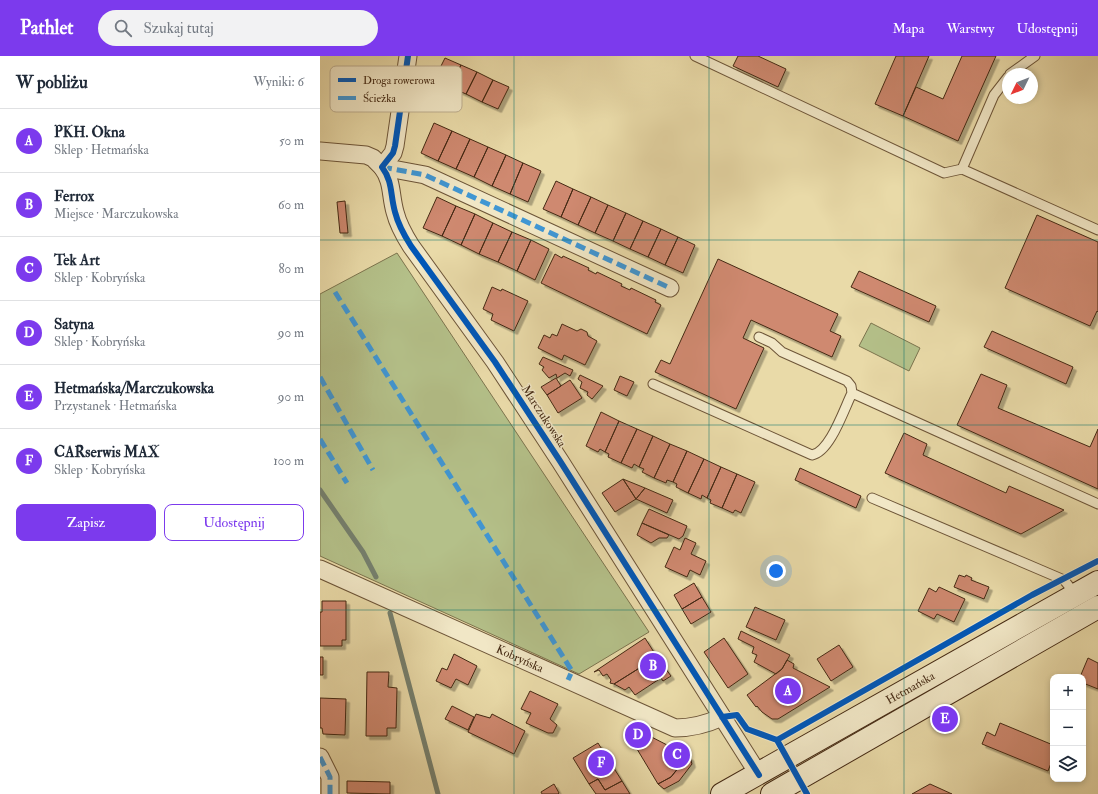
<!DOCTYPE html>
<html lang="pl">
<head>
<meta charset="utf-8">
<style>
  body { margin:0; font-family:"IM FELL Double Pica",serif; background:#f2f2f3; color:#1f2937 }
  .controls { position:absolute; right:12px; bottom:12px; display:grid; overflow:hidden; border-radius:8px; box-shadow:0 2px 6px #0003 }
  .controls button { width:36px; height:36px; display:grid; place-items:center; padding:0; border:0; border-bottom:1px solid #e0e1e3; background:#fff; color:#1f2937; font:20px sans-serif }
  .compass { position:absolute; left:682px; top:12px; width:36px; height:36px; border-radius:50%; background:#fff; box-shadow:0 2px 6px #0003; rotate:227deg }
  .you { position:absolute; left:456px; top:515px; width:14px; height:14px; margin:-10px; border:3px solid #fff; border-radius:50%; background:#1a73e8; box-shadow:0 0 0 6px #1a73e833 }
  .badge { display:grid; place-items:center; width:26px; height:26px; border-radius:50%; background:#7c3aed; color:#fff; font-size:13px; font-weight:700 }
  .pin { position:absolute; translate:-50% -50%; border:2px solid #fff; box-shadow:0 1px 4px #0006 }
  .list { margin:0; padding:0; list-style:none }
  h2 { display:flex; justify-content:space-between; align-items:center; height:52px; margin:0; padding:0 16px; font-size:17px }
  h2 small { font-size:13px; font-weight:400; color:#747a83 }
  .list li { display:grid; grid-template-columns:26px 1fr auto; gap:12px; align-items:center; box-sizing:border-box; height:64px; padding:0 16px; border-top:1px solid #e0e1e3 }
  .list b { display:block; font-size:15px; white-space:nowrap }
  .list p { margin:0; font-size:13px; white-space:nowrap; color:#747a83 }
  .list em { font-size:13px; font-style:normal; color:#747a83 }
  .actions { display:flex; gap:8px; padding:12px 16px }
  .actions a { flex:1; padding:9px 0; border:1px solid #7c3aed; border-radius:8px; text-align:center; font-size:14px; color:#7c3aed }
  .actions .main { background:#7c3aed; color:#fff }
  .icon { flex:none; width:22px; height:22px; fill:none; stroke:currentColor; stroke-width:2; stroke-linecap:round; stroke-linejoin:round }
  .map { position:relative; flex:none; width:778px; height:738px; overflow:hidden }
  header { display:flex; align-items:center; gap:24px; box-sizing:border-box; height:56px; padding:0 20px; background:#7c3aed; color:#fff }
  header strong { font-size:19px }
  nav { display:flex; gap:22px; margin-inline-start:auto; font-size:14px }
  .search { width:280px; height:36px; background:#f2f2f3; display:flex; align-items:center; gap:10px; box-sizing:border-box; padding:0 14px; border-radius:22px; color:#747a83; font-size:15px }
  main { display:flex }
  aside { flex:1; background:#fff }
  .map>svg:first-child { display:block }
  .green { fill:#b4c089; stroke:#7c744e }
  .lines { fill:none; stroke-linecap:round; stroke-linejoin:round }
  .stream { stroke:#76806e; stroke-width:5 }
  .building { fill:#cf8970; stroke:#442913; filter:url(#shadow) }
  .lane-casing { stroke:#6d5538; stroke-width:11 }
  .street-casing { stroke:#6d5538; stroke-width:19 }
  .secondary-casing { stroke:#442913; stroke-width:24 }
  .lane { stroke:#f1e7c6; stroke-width:9 }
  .street { stroke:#f1e7c6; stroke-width:17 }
  .secondary { stroke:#f1e7c6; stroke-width:22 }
  .quiet { stroke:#4096d3; stroke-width:5; stroke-dasharray:10 5; stroke-linecap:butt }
  .cycleway-casing { stroke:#f1e7c6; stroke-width:8 }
  .cycleway { stroke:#0057b8; stroke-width:6 }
  .grid { fill:none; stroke:#0f766e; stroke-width:1; stroke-opacity:0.55 }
  .labels { text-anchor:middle; stroke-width:3; stroke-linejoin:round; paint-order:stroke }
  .street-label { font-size:12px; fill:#442913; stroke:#f1e7c6 }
  .key { fill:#f1e7c6; stroke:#bdae90; stroke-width:1 }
  .key-label { font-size:11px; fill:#442913 }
</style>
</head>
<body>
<header>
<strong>Pathlet</strong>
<div class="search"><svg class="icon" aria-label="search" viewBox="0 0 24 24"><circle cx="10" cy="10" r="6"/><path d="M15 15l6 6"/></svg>Szukaj tutaj</div>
<nav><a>Mapa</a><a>Warstwy</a><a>Udostępnij</a></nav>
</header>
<main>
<aside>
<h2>W pobliżu<small>Wyniki: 6</small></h2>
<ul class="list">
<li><span class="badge">A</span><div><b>PKH. Okna</b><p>Sklep · Hetmańska</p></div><em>50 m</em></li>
<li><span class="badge">B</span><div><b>Ferrox</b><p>Miejsce · Marczukowska</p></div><em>60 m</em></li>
<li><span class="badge">C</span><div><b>Tek Art</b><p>Sklep · Kobryńska</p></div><em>80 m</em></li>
<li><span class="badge">D</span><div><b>Satyna</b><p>Sklep · Kobryńska</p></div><em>90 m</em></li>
<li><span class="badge">E</span><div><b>Hetmańska/Marczukowska</b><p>Przystanek · Hetmańska</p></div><em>90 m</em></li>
<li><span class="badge">F</span><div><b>CARserwis MAX</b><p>Sklep · Kobryńska</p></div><em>100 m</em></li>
</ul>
<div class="actions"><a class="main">Zapisz</a><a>Udostępnij</a></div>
</aside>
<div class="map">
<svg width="778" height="738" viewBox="0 0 778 738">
  <defs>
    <filter id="shadow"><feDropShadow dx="3.5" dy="3.5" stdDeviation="0" flood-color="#0004"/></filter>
  </defs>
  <rect width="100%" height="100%" fill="#e9daa8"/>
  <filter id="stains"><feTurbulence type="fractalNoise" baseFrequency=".005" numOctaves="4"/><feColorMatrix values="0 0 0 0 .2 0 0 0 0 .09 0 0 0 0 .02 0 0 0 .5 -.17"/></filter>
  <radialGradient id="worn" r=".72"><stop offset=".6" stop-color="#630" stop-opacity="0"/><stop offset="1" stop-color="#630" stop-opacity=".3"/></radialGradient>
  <path class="green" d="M77,197L329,576L259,618L0,500V238Z
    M551,267L600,292L589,315L539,290Z"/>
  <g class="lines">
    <path class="stream" d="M0,434L43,496L56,521
      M70,557L118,738"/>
  </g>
  <path class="building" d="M418,0H438L466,13L458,31L413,10Z
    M576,0H609L583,60L555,48Z
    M642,0H676L638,85L583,60L596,31L623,43Z
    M125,2L141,9L130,31L114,24Z
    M141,9L157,16L146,38L130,31Z
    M157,16L173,24L162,46L146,38Z
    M173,24L189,31L178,53L162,46Z
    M114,67L132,75L118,105L101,97Z
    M132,75L150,83L136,113L118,105Z
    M150,83L168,91L154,121L136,113Z
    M168,91L186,99L172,130L154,121Z
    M186,99L203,107L190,138L172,130Z
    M203,107L221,115L208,146L190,138Z
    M236,125L253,133L241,161L223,153Z
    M253,133L271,141L258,169L241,161Z
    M117,141L136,150L122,180L103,172Z
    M271,141L288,149L275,177L258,169Z
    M25,145L28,177H20L17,146Z
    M288,149L306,157L293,185L275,177Z
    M136,150L155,158L141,189L122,180Z
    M306,157L323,165L310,193L293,185Z
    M155,158L173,167L159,198L141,189Z
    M717,159L778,186V256L777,255L770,270L685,232Z
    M323,165L341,173L328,201L310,193Z
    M173,167L192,176L178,206L159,198Z
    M341,173L358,181L345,209L328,201Z
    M192,176L211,184L197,215L178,206Z
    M358,181L375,189L363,217L345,209Z
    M211,184L229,193L215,224L197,215Z
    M235,198L242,202L243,200L269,212L268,214L276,218L277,216L302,228L301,230L310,234L311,232L336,244L335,246L341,249L327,278L221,227Z
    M398,203L518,258L510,275L521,280L512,301L431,264L423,282L444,292L416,353L335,316L341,304L350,308Z
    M539,215L616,250L609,266L531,231Z
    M172,231L181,235L182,233L208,245L194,275L171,264L173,258L163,253Z
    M242,268L257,275L261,273L267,276L268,280L277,285L265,309L244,299L242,304L218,292L224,279L230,282L232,278L237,280Z
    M672,275L753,311L746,328L664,291Z
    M223,301L253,314L250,320L245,317L237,322L236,318L229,322L222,314L224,311L219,308Z
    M661,318L687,329L678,352L770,391L778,373V433L637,369Z
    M260,319L283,330L272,343L267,339L268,336L260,332L262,326L258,323Z
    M300,320L314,326L307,340L294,334Z
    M236,322L241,330L227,339L221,331Z
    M250,324L262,342L238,357L227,339Z
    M281,356L299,365L285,396L280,393L278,396L266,390Z
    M299,365L317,373L301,407L288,401L289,398L285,396Z
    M317,373L333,380L319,411L314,408L312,412L301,407Z
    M584,377L607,388L603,399L686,437L689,430L744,454L701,478L565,417Z
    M333,380L350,388L334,422L322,416L324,413L319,411Z
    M350,388L367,395L353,426L347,424L346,427L334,422Z
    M367,395L384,403L368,437L356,431L357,428L353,426Z
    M384,403L401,411L387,442L382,439L381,443L368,437Z
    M401,411L417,418L402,452L390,447L391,444L387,442Z
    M480,412L541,440L536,452L475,424Z
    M417,418L435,426L421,457L415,454L413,457L402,452Z
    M303,423L325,432L316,443Z
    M303,423L316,443L295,456L282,437Z
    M325,432L353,444L347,457L316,443Z
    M329,453L367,470L363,480L359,483L322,467Z
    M322,467L349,479L347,482H339L331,487L317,479Z
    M365,482L376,487L371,498L386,505L380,519L370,514L367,521L345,511L354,491L360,494Z
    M639,519L645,521L646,519L652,522L651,524L669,531L664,543L634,531Z
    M374,527L382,541L362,553L354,539Z
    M619,531L645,543L634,566L617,558L614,563L598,555L609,532L616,536Z
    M382,541L391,556L371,568L362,553Z
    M2,545H26V584H22V590H0V556H2Z
    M435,551L465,564L456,584L426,571Z
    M421,575L470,599L462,613L456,618L434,606L437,599L432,597L434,591L418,583Z
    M325,582L337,601L294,628L290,627L291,624L287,618L283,620L279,614L274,616Z
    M404,582L428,618L408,632L384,596Z
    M519,589L533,611L511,625L497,603Z
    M134,598L157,610L148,629L136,623L131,632L116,625L122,612L127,614Z
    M0,601H3V619H0Z
    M337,601L351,620L343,625L341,622L315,639L309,631L305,634L294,628Z
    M768,602L778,607V633L763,627V621H760Z
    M467,604L474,608L473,612L510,631L458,663H452L442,656L437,650L436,651L427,639L462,613Z
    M47,616H69L68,631L77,632L76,672H67V680H46Z
    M210,635L238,648L230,663L237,669L233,677H228L206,667L211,657L201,653Z
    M0,642L26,643L25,679L3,678L2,672H0Z
    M132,650L154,661L148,674L125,663Z
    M156,658L170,662L172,658L205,675L194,698L148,676Z
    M680,667L733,689V702L728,715L662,688L667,676L675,680Z
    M312,671L351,691L349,698L363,706L351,721L338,728L311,683Z
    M278,687L302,725L285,734L278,723L269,728L253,702Z
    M351,691L370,701L372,708L359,725L344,733L338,728L351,721L363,706L349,698Z
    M278,723L285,734L302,725L310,738H276L269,728Z
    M27,725L70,726V738L27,737Z
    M234,728L239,737L238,738H222L221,736Z
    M610,728L632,738H592Z"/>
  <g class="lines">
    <defs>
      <path id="lane" d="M375,0L624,117L642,113L674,39L688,21
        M690,18L715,0
        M642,113L778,174
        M439,281L452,287L462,296L527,325L531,330L532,337L778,448
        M333,328L492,399C510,396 524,353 532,337
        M552,442L744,524L756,539"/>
      <g id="street">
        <path d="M88,0L75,90L73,97L62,111C73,126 70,138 75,156C78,168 84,179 91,190L175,306L240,405L439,719"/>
        <path d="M0,95L46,99L53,102L62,111L105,119L350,232"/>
        <path id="s1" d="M0,513L355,672C372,672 387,668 402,661"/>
        <path d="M0,701L10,721V738"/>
      </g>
      <g id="secondary">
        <path id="s2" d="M402,738L778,526"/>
        <path d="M452,738L778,551"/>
      </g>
    </defs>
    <use href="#lane" class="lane-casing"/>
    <use href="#street" class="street-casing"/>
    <use href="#secondary" class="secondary-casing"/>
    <use href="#lane" class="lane"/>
    <use href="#street" class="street"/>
    <use href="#secondary" class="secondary"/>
    <path class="quiet" d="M62,111L105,119L350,232
      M15,236L252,615L248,624
      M0,321L53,414
      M0,383L27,427
      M0,701L10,721V738"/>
    <defs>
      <path id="cycleway" d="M88,0L75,90L73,97L62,111C73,126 70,138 75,156C78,168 84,179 91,190L175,306L240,405L439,719
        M402,661L417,659L427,673L457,684L712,539L778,505
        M457,684L487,738"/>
    </defs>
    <use href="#cycleway" class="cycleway-casing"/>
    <use href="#cycleway" class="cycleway"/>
  </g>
  <path class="grid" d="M194,0V738M389,0V738M584,0V738M0,184H778M0,369H778M0,554H778"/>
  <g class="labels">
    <g class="street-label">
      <text transform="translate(224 360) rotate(57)" y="4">Marczukowska</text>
      <text dy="4" stroke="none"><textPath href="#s1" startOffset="219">Kobryńska</textPath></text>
      <text dy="4" stroke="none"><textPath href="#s2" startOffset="216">Hetmańska</textPath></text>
    </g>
  </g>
  <rect x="10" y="10" width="132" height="46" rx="6" class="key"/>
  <rect x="18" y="22" width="18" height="4" fill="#0057b8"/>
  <rect x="18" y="40" width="18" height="4" fill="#4096d3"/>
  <g class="key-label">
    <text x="43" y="28">Droga rowerowa</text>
    <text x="43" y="46">Ścieżka</text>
  </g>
  <rect width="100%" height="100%" filter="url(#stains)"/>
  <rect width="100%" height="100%" fill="url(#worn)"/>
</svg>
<div class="controls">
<button>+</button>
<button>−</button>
<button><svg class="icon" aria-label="layers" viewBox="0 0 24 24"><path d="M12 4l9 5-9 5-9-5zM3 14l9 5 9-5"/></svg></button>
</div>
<svg class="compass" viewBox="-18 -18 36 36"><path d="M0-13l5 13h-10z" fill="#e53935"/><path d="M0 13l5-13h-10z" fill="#747a83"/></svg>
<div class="you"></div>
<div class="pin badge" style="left:468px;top:635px">A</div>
<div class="pin badge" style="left:333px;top:610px">B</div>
<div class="pin badge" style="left:357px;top:699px">C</div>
<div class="pin badge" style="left:318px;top:679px">D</div>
<div class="pin badge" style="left:625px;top:663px">E</div>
<div class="pin badge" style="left:281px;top:707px">F</div>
</div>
</main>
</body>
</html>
